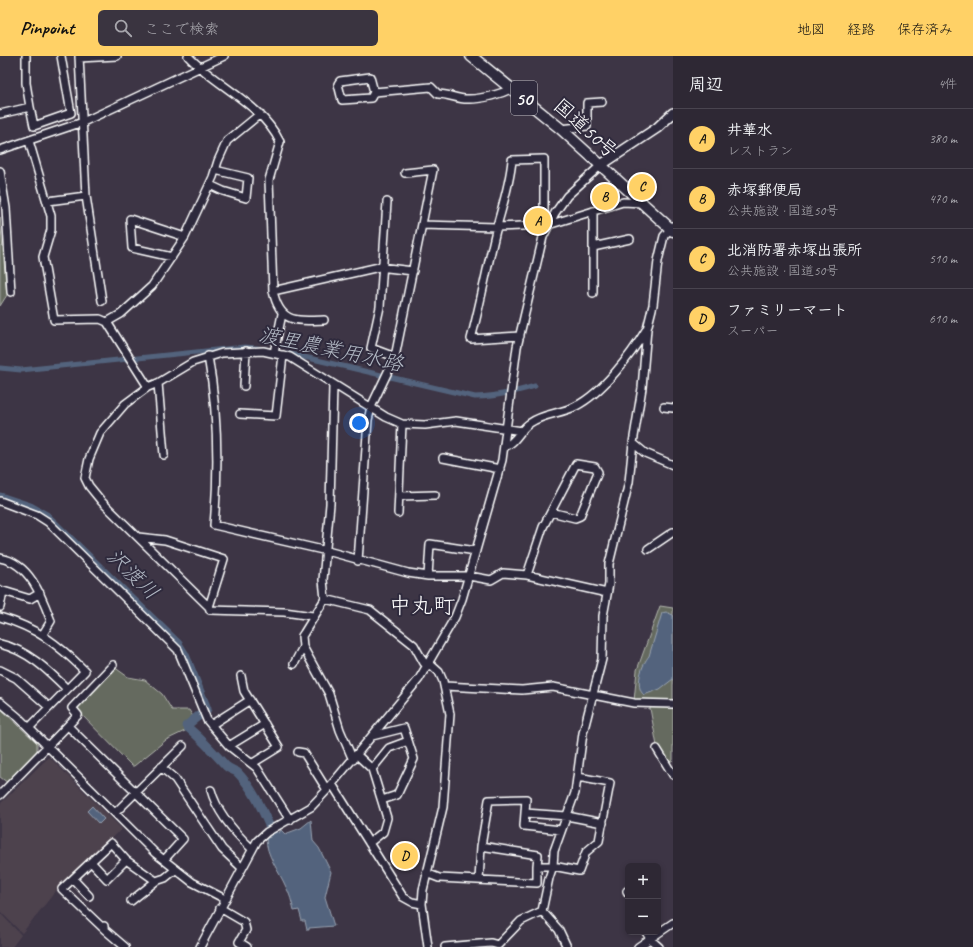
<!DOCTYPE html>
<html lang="ja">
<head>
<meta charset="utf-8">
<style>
  body { margin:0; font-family:Caveat,"Klee One",sans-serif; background:#3a3440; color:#f1f3f6 }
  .controls { position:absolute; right:12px; bottom:12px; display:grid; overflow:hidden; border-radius:6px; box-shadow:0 2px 6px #0003 }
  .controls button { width:36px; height:36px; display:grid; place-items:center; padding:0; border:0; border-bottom:1px solid #49444f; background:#2e2834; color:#f1f3f6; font:20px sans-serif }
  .you { position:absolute; left:359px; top:367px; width:14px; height:14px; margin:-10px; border:3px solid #fff; border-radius:50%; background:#1a73e8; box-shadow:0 0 0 6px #1a73e833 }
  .badge { display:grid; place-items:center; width:26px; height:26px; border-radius:50%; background:#ffd166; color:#111; font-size:13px; font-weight:700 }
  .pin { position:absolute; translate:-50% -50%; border:2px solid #fff; box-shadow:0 1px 4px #0006 }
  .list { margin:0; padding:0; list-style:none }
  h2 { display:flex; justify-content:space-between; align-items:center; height:52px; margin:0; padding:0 16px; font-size:17px }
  h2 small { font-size:13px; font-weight:400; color:#a7a6ac }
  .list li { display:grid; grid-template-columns:26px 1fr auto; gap:12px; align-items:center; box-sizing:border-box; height:60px; padding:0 16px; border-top:1px solid #49444f }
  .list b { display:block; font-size:15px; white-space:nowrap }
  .list p { margin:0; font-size:13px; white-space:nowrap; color:#a7a6ac }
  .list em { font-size:13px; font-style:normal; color:#a7a6ac }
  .icon { flex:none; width:22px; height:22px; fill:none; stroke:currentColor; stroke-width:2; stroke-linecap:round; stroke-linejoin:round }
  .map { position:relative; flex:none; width:673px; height:891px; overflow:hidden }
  header { display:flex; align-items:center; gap:24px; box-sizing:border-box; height:56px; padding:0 20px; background:#ffd166; color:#111 }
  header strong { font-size:19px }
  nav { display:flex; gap:22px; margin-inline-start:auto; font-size:14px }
  .search { width:280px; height:36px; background:#3a3440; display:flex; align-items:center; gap:10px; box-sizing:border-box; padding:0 14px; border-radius:6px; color:#a7a6ac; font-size:15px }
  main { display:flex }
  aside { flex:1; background:#2e2834 }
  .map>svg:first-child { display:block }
  .built { fill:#4e424e }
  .green { fill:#656b5e; stroke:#b2b5ae }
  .water { fill:#53647d; stroke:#98a2b1 }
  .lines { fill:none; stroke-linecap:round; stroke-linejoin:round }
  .canal { stroke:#53647d; stroke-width:5 }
  .river { stroke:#53647d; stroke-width:9 }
  .minor-casing { stroke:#fff; stroke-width:10 }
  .major-casing { stroke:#fff; stroke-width:12 }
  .highway-casing { stroke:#fff; stroke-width:13 }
  .minor { stroke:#2f2a3d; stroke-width:7 }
  .major { stroke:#2f2a3d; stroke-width:9 }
  .highway { stroke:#2f2a3d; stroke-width:10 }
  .labels { text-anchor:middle; stroke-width:4; stroke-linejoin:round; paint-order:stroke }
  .shield { fill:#2f2a3d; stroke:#c1bfc5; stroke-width:1 }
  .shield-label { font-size:19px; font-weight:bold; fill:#fff }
  .street-label { font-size:20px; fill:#fff; stroke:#2f2a3d }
  .water-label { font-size:21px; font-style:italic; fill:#b2b9c4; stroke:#2f2a3d }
  .quarter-label { font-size:22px; fill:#fff; stroke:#2f2a3d }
</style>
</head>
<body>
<header>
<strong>Pinpoint</strong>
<div class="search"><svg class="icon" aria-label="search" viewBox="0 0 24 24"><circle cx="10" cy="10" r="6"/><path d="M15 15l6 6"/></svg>ここで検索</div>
<nav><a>地図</a><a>経路</a><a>保存済み</a></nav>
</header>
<main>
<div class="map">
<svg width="673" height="891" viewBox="0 0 673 891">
  <rect width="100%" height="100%" fill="#3d3545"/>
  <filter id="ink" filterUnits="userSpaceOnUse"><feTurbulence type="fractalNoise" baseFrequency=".025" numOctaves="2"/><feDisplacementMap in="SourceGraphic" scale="8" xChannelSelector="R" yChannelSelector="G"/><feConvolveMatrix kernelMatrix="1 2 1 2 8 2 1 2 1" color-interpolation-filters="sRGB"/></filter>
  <g filter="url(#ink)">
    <path class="built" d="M49,701L122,773L59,831L22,877L0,855V748Z
      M0,857L21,879L12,891H0Z"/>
    <path class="green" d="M0,161L7,239L0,250Z
      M660,550L673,552V704L668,707L657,690L649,647L634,645L637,614Z
      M114,611L128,621L145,624L162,638L172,654H189L194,662L183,669L187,674L166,684L134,710H132L76,653Z
      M0,652L37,687V697L8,727L0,721Z"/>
    <path class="water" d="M666,556L673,559V623L660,633L644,639C634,631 642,608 649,600L662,557Z
      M92,750L104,763L99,768L87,755Z
      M311,764L313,785L319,792L331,816L325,841L334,870L309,872V874H307L305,865H302L299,854L294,855C292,847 290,838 286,831C279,815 266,799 266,782L277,780L281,774L285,778L301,772Z"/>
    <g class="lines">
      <path class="canal" d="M287,297L475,341C496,341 515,336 535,330
        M0,312L21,314L245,291L266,293"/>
      <path class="river" d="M0,441L30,451L46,460L178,588L185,599L207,653L205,655
        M202,657L186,670C201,682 213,696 226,710C229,713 233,714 237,716C252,731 261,751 269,769
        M273,777L281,791"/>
      <defs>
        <path id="minor" d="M79,0L86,140L102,245
          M188,0C217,31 261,47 280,86L269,124L273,235C280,267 295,265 324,264
          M79,2L117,0
          M374,36L370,21L340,25L338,28L342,44L371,42L374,36L431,31L438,38C449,38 459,44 469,43C483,43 501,38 513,32
          M30,51L34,70L71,57L61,0
          M0,58L30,51L26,27V0
          M561,73L587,70V47L602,46
          M29,85L51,160V174L43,201L54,264L100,263L107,266L148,331
          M0,94L83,66L224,0
          M0,115L6,152L11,236
          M210,129L223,135L246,142L248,122L215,114
          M48,145L86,140
          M387,146L380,251L371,292L395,301
          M593,155V237
          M422,169L497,171L548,169L623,146L642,147
          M593,191L630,183
          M172,201L132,192L130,163L185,181
          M273,235L379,211L413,215
          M107,266L121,258L152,230L185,181L213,121L218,105L227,85L260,58
          M520,280L471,283C481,245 488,207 497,170C503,148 510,127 512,104L544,103V170
          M274,297L282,258
          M208,300C218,356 219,412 214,469L327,495L408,517L428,520H469L491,524L503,517L527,519L607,537
          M158,327L164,399
          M244,330L246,295
          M664,351L673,352
          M240,358L276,360L283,299
          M633,387L645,397L673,409
          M504,391C516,387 520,373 530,367C544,357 561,358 576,350C602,337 631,299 646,274
          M443,402L500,413
          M400,440L435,439
          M0,445L37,459L48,466L178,594L207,664L229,690L257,712L290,764
          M398,457L402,368
          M138,481L165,484L224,503L209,551
          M648,493L673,476
          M0,502C30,507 42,541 51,565L43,578
          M358,505L368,364L371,351L395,301L433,114L405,117
          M527,519L543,471L576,408L595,411L598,416L580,460L575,462L551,456
          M428,520L430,488L476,495
          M0,534L30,543L40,537
          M325,543L323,524L330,448L333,330
          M325,543L304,577L302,580L303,591L329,638L340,674L353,704
          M325,543L370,554L414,589L424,607L428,610
          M0,551L3,535
          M313,560L284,556L210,554L209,551L102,446L89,430L85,422L89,403L100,377L125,348L148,331L158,327L193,306L222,297L263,295L290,301L386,361L402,368L425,369L456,365L522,375
          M0,561C37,572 58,588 85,615L29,672
          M0,588C27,594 48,614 67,633
          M294,608L303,591
          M0,614L16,622L49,651
          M241,620L244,635L279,691L253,707
          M445,630L522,634L553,631L634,647L673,648
          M0,646L18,661L155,797L192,826L225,843
          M211,669L250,644
          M68,670L183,783L164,804
          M372,680L404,672L414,703L397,739L382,744
          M229,690L265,668
          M657,693L673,719
          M298,696L304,697L327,734
          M357,699L372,713L387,762L383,776L369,787
          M161,711L175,723L222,793L242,812
          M372,713L389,692L408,685
          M332,728L403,841L412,846L422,848
          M211,734C217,757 235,777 252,793
          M0,739L78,659L72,652L113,609
          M115,757L183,690
          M525,757L567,760L603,767
          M481,790L538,799L537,810
          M91,806L107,823L126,804
          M426,817L439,822L537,827V810H553L579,815L586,796L599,785L610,727L578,721
          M73,823L89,840
          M479,824L481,790L489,744L526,743L524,770L561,774
          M627,835L628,837
          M131,845L156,825
          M220,852L244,866L246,874L239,886L247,891
          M104,870V873L125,891
          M104,873L62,833L111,787L126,804L156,825L165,822L175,814
          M646,876L650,883L659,891
          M200,891L257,785L267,776L311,751L327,734L419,623L455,561L462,543L502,404L517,291L543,181L555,157L567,140L601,109
          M428,891L422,848L423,834L443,751L450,658L443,625L439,616L429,607
          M445,891L491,887L498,889L521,865L542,855
          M567,891L559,874L542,855L549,822L553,810L554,795L575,737L583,677L602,603L603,560L609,528V508L629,426L633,387L642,332L647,273L653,249L658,205L664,180L673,170
          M638,891L673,867"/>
        <path id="major" d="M601,109L657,72L673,57"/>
        <path id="highway" d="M471,0L561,73L673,175"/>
      </defs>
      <use href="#minor" class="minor-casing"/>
      <use href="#major" class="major-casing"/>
      <use href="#highway" class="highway-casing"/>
      <use href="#minor" class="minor"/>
      <use href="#major" class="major"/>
      <use href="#highway" class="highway"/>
    </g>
  </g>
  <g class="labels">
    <rect class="shield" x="511" y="25" width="26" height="34" rx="3"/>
    <g class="shield-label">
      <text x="524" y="49">50</text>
    </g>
    <g class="street-label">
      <text transform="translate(586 72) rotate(42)" y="7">国道50号</text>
    </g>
    <g class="water-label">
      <text transform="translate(331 293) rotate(12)" y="7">渡里農業用水路</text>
      <text transform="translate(133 518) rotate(44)" y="7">沢渡川</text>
    </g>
    <g class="quarter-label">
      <text x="422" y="557">中丸町</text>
    </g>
  </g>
</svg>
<div class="controls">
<button>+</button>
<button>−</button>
</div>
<div class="you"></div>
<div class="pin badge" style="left:538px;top:165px">A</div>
<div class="pin badge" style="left:605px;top:141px">B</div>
<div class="pin badge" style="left:642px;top:131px">C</div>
<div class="pin badge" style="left:405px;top:800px">D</div>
</div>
<aside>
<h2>周辺<small>4件</small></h2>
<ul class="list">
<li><span class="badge">A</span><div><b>井華水</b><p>レストラン</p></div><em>380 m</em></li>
<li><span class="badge">B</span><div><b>赤塚郵便局</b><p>公共施設 · 国道50号</p></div><em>470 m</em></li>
<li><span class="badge">C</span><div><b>北消防署赤塚出張所</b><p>公共施設 · 国道50号</p></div><em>510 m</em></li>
<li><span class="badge">D</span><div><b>ファミリーマート</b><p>スーパー</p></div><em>610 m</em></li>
</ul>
</aside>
</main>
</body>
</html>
